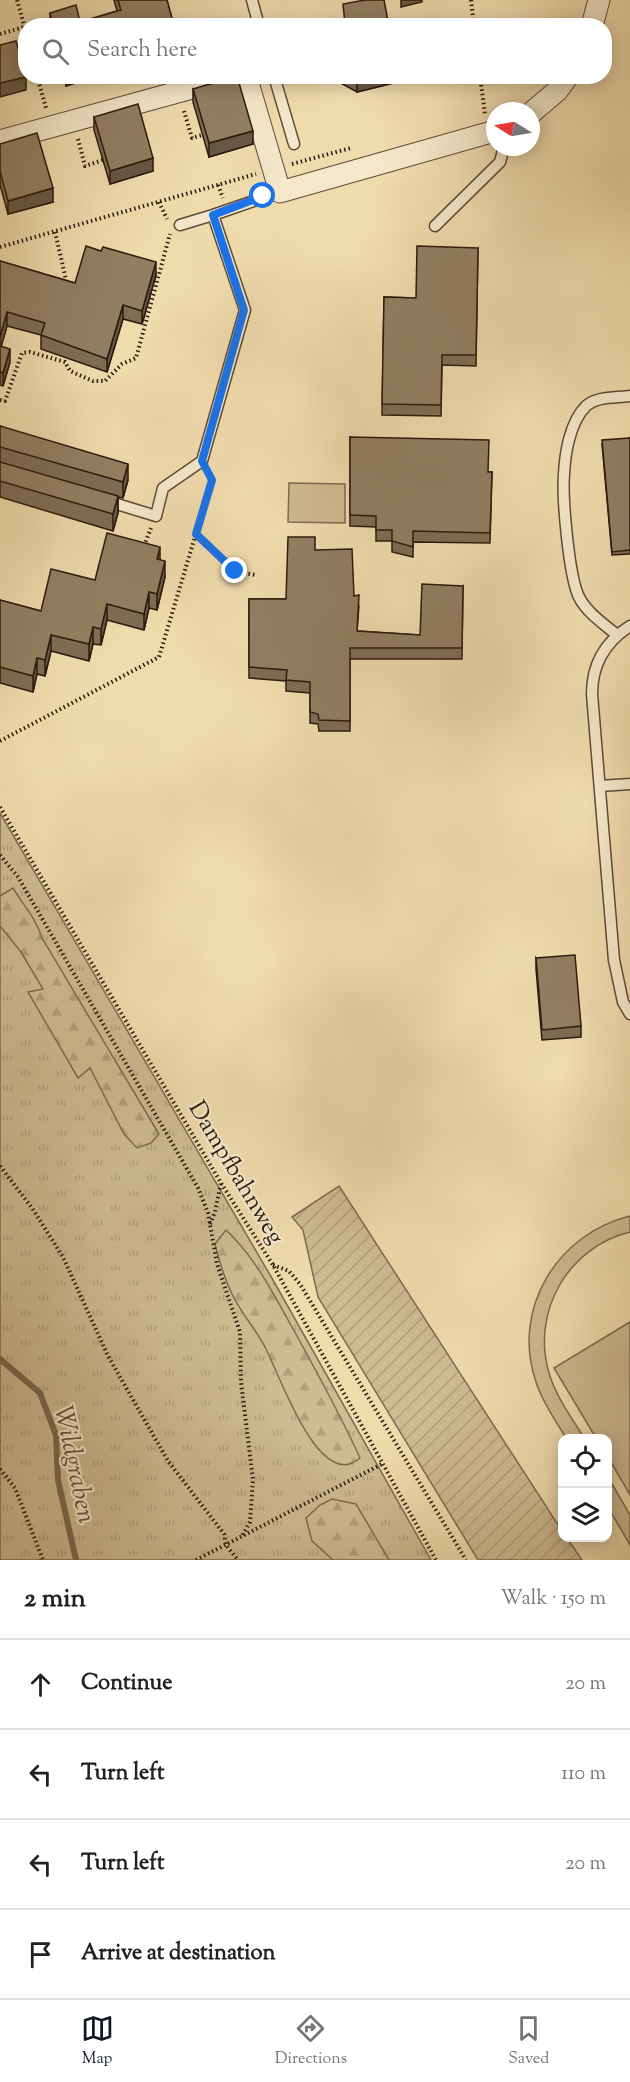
<!DOCTYPE html>
<html lang="en">
<head>
<meta charset="utf-8">
<style>
  body { margin:0; font-family:"Sorts Mill Goudy",serif; background:#f6f6f6; color:#202124 }
  .controls { position:absolute; right:18px; bottom:18px; display:grid; overflow:hidden; border-radius:12px; box-shadow:0 3px 15px #0003 }
  .controls button { width:54px; height:54px; display:grid; place-items:center; padding:0; border:0; border-bottom:2px solid #e0e0e0; background:#fff; color:#202124; font:30px sans-serif }
  .compass { position:absolute; left:486px; top:102px; width:54px; height:54px; border-radius:50%; background:#fff; box-shadow:0 3px 15px #0003; rotate:281deg }
  .stop { position:absolute; width:18px; height:18px; margin:-14px; border:4px solid #1a73e8; border-radius:50%; background:#fff }
  .stop.end { background:#1a73e8; border-color:#fff; box-shadow:0 2px 6px #0008 }
  .list { margin:0; padding:0; list-style:none }
  h2 { display:flex; justify-content:space-between; align-items:center; height:78px; margin:0; padding:0 24px; font-size:26px }
  h2 small { font-size:20px; font-weight:400; color:#757577 }
  .list li { display:grid; grid-template-columns:39px 1fr auto; gap:18px; align-items:center; box-sizing:border-box; height:90px; padding:0 24px; border-top:2px solid #e0e0e0 }
  .list b { display:block; font-size:22px; white-space:nowrap }
  .list em { font-size:20px; font-style:normal; color:#757577 }
  .icon { flex:none; width:33px; height:33px; fill:none; stroke:currentColor; stroke-width:2; stroke-linecap:round; stroke-linejoin:round }
  .map { position:relative; flex:none; width:630px; height:1560px; overflow:hidden }
  .search { position:absolute; background:#fff; box-shadow:0 3px 15px #0003; left:18px; right:18px; top:18px; height:66px; display:flex; align-items:center; gap:15px; box-sizing:border-box; padding:0 21px; border-radius:24px; color:#757577; font-size:22px }
  .sheet { height:438px; background:#fff }
  nav { display:flex; justify-content:space-around; align-items:center; box-sizing:border-box; height:84px; border-top:2px solid #e0e0e0; background:#fff; font-size:16px; color:#757577 }
  nav a { display:grid; justify-items:center; gap:3px }
  nav .on { color:#111827 }
  .map>svg:first-child { display:block }
  .grass { fill:url(#grass-tufts); stroke:#7e6a50; stroke-width:1.5 }
  .forest { fill:url(#forest-firs); stroke:#7e6a50; stroke-width:1.5 }
  .garden { fill:url(#garden-furrows); stroke:#7e6a50; stroke-width:1.5 }
  .pitch { fill:#cfba92; stroke:#7e6a50; stroke-width:1.5 }
  .lines { fill:none; stroke-linecap:round; stroke-linejoin:round }
  .stream { stroke:#7a664d; stroke-width:6 }
  .lane-casing { stroke:#5e4a36; stroke-width:13 }
  .street-casing { stroke:#5e4a36; stroke-width:23 }
  .path { stroke:#2d1a0e; stroke-width:4; stroke-dasharray:1.5 3; stroke-linecap:butt }
  .lane { stroke:#f5e8ca; stroke-width:10 }
  .street { stroke:#f5e8ca; stroke-width:21 }
  .wall { fill:#7e6c53; stroke:#2d1a0e; stroke-width:1.5 }
  .shaded-wall { fill:#665844; stroke:#2d1a0e; stroke-width:1.5 }
  .building { fill:#927e61; stroke:#2d1a0e; stroke-width:1.5 }
  .route { stroke:#1a73e8; stroke-width:8 }
  .labels { text-anchor:middle; stroke-width:4.5; stroke-linejoin:round; paint-order:stroke }
  .street-label { font-size:24px; fill:#2d1a0e; stroke:#f5e8ca }
  .water-label { font-size:26px; font-style:italic; fill:#614d38; stroke:#f5e8ca }
</style>
</head>
<body>
<div class="map">
<svg width="630" height="1560" viewBox="0 0 630 1560">
  <defs>
    <pattern id="grass-tufts" width="24" height="20" patternUnits="userSpaceOnUse" patternTransform="scale(1.5)"><rect width="24" height="20" fill="#cfba92"/><path d="M3 7l-1-3M5 7V3M7 7l1-3M15 17l-1-3M17 17v-4M19 17l1-3" fill="none" stroke="#b29f7d"/></pattern>
    <pattern id="forest-firs" width="22" height="20" patternUnits="userSpaceOnUse" patternTransform="scale(1.5)"><rect width="22" height="20" fill="#cfba92"/><path d="M5 1l3.5 6h-7zM16 11l3.5 6h-7z" fill="#b29f7d"/></pattern>
    <pattern id="garden-furrows" width="10" height="10" patternUnits="userSpaceOnUse" patternTransform="scale(1.5)"><rect width="10" height="10" fill="#cfba92"/><path d="M-1 1l2-2M0 10L10 0M9 11l2-2" fill="none" stroke="#b29f7d"/></pattern>
  </defs>
  <rect width="100%" height="100%" fill="#f0dbad"/>
  <filter id="stains"><feTurbulence type="fractalNoise" baseFrequency=".00333" numOctaves="4"/><feColorMatrix values="0 0 0 0 .2 0 0 0 0 .09 0 0 0 0 .02 0 0 0 .5 -.17"/></filter>
  <radialGradient id="worn" r=".72"><stop offset=".6" stop-color="#630" stop-opacity="0"/><stop offset="1" stop-color="#630" stop-opacity=".3"/></radialGradient>
  <path class="grass" d="M0,813L273,1280L431,1560H0Z"/>
  <path class="forest" d="M13,888C23,905 36,918 42,938L159,1134L151,1143L137,1148L124,1134L90,1068L78,1078L28,992L43,989L21,952L0,926V896Z
    M226,1230C257,1259 276,1299 297,1336C319,1376 341,1416 360,1458C319,1494 279,1373 265,1347C255,1328 240,1312 231,1292C224,1277 219,1260 215,1244Z
    M332,1499L356,1504L389,1560H333L312,1541L306,1518L320,1505Z"/>
  <path class="garden" d="M339,1186L562,1531V1538H567L582,1560H478L318,1297L303,1230L292,1217Z"/>
  <path class="pitch" d="M289,483L345,484V523L288,522Z
    M630,1216V1232C568,1247 531,1312 549,1373C556,1397 572,1418 584,1438H566C556,1421 542,1402 536,1382C511,1309 557,1234 630,1216Z
    M630,1322V1495L608,1457V1438H596L554,1368Z
    M608,1477L630,1515V1545L608,1507Z"/>
  <g class="lines">
    <path class="stream" d="M0,1359L40,1393L56,1435L58,1480L76,1560"/>
    <defs>
      <path id="lane" d="M252,0L259,26
        M274,76L294,144
        M180,225L213,215
        M435,226L500,162L504,147
        M107,501L156,516L163,488L202,461L245,310L213,215L280,192
        M630,626C605,642 592,665 592,694L614,960L623,1002L630,1014
        M617,635C604,624 587,613 579,597C569,577 562,498 564,474C565,453 570,422 586,406C597,396 616,398 630,396
        M600,786L630,784"/>
      <path id="street" d="M592,26L599,0
        M246,76L280,192L495,131
        M531,113L557,91L568,76
        M0,141L236,76"/>
    </defs>
    <use href="#lane" class="lane-casing"/>
    <use href="#street" class="street-casing"/>
    <path class="path" d="M17,0L26,32
      M471,0L474,26
      M0,34L24,27
      M37,76L46,108
      M480,76L485,114
      M184,111L192,138L202,135
      M78,139L85,166L103,160
      M292,164L351,148
      M218,185L223,198
      M159,202L167,219
      M55,232L67,284
      M0,247L256,174
      M0,400L5,401L22,353L30,352L65,362L70,371L93,381H105L122,364L136,358L170,234
      M196,534L235,571L255,575
      M144,546L151,528
      M0,741L159,657L212,480L208,473
      M0,807L221,1183L273,1265L436,1560
      M0,855L18,877L198,1188L208,1213L217,1264L240,1332L241,1382L253,1480L250,1522L242,1536
      M0,1166L32,1208L63,1257L108,1356L168,1461L224,1534L226,1545L238,1560
      M210,1224L215,1212L221,1183
      M273,1265L289,1271L300,1284L466,1560
      M0,1469L15,1488L43,1560
      M196,1560L382,1464"/>
    <use href="#lane" class="lane"/>
    <use href="#street" class="street"/>
  </g>
  <path class="wall" d="M114,0H167L174,26H50V13L80,22L117,11Z
    M64,76H98L66,86Z
    M336,76H398V82L357,92L337,81Z
    M193,89L253,144L209,157L193,102Z
    M94,117L153,171L110,184L94,130Z
    M0,144L53,202L8,214L0,185Z
    M478,248L476,366L442,365L441,416L382,415L384,297L416,298Z
    M0,261L75,283L156,275L142,324L123,319L107,372L41,349V335L7,326L1,346L10,362L3,386L0,385Z
    M0,426L128,480L123,498L118,497V513L113,531L0,497Z
    M350,437L488,472H492L490,543L413,542V557L392,552V541H376V527L350,526Z
    M630,438V554L612,555L602,444Z
    M315,550L354,596L359,606L357,631L420,635L463,586L462,659H350V731H319L318,724L310,723V693L286,691V681L249,678V599H286Z
    M160,559L165,577L157,610L149,608L144,630L107,620L101,645L93,644L89,661L51,651L45,676L37,674L33,692L0,683V600L41,611L95,580Z
    M536,958L581,1026V1037L542,1040L536,969Z"/>
  <path class="shaded-wall" d="M401,0H422V2L401,7Z
    M66,76H98L66,86Z
    M378,76H398V82L357,92V82Z
    M26,77V90L0,97V83Z
    M253,131V144L209,157V143Z
    M153,158V171L110,184V171Z
    M53,188V202L8,214V201Z
    M156,262V275L142,324V311Z
    M123,305V319L107,372V359Z
    M7,312V326L0,351V337Z
    M10,349V362L3,386V373Z
    M128,464V480L123,498V482Z
    M118,496V513L113,531V514Z
    M160,547V563L157,559Z
    M165,561V577L157,610V594Z
    M149,592V608L144,630V614Z
    M107,604V620L101,645V629Z
    M93,627V644L89,661V644Z
    M51,635V651L45,676V660Z
    M37,658V674L33,692V676Z"/>
  <path class="building" d="M118,0H167L174,26H53L50,13L76,5L80,22L121,10Z
    M365,0H384L389,26H344L345,24L343,4Z
    M16,41L26,77L0,83V45Z
    M237,76L253,131L209,143L193,89Z
    M348,76H378L357,82Z
    M138,104L153,158L110,171L94,117Z
    M37,133L53,188L8,201L0,171V144Z
    M86,246L101,251L103,247L156,262L142,311L123,305L107,359L41,335L45,323L7,312L0,337V261L75,283Z
    M417,246L478,248L476,355H442L441,405L382,404L384,297L416,298Z
    M0,346L10,349L3,373L0,372Z
    M0,426L128,464L123,482L0,447Z
    M350,437L489,440L488,472H492L490,533L413,531V547L392,541V530H376V516L350,515Z
    M630,438V550L612,552L602,440Z
    M0,462L118,496L113,514L0,481Z
    M107,533L160,547L157,559L165,561L157,594L149,592L144,614L107,604L101,629L93,627L89,644L51,635L45,660L37,658L33,676L0,667V600L41,611L51,569L95,580Z
    M288,537H315V550L352,549L354,596L359,595L357,631L420,635L422,584L463,586L462,648H350V721L319,720L318,714L310,712V682L286,680L287,670L249,667V599H286Z
    M575,955L581,1026L542,1030L536,958Z"/>
  <g class="lines">
    <path class="route" d="M235,571L196,534L212,480L202,461L244,310L213,215L263,196"/>
  </g>
  <g class="labels">
    <g class="street-label">
      <text transform="translate(237 1172) rotate(59)" y="8">Dampfbahnweg</text>
    </g>
    <g class="water-label">
      <text transform="translate(76 1464) rotate(78)" y="9">Wildgraben</text>
    </g>
  </g>
  <rect width="100%" height="100%" filter="url(#stains)"/>
  <rect width="100%" height="100%" fill="url(#worn)"/>
</svg>
<div class="controls">
<button><svg class="icon" aria-label="locate" viewBox="0 0 24 24"><circle cx="12" cy="12" r="6"/><path d="M12 2v4M12 18v4M2 12h4M18 12h4"/></svg></button>
<button><svg class="icon" aria-label="layers" viewBox="0 0 24 24"><path d="M12 4l9 5-9 5-9-5zM3 14l9 5 9-5"/></svg></button>
</div>
<svg class="compass" viewBox="-18 -18 36 36"><path d="M0-13l5 13h-10z" fill="#e53935"/><path d="M0 13l5-13h-10z" fill="#757577"/></svg>
<div class="stop" style="left:263px;top:196px"></div>
<div class="stop end" style="left:235px;top:571px"></div>
<div class="search"><svg class="icon" aria-label="search" viewBox="0 0 24 24"><circle cx="10" cy="10" r="6"/><path d="M15 15l6 6"/></svg>Search here</div>
</div>
<section class="sheet">
<h2>2 min<small>Walk · 150 m</small></h2>
<ul class="list">
<li><svg class="icon" aria-label="ahead" viewBox="0 0 24 24"><path d="M12 20V5M6 11l6-6 6 6"/></svg><div><b>Continue</b></div><em>20 m</em></li>
<li><svg class="icon" aria-label="left" viewBox="0 0 24 24"><path d="M17 20v-9H6M10 6l-5 5 5 5"/></svg><div><b>Turn left</b></div><em>110 m</em></li>
<li><svg class="icon" aria-label="left" viewBox="0 0 24 24"><path d="M17 20v-9H6M10 6l-5 5 5 5"/></svg><div><b>Turn left</b></div><em>20 m</em></li>
<li><svg class="icon" aria-label="arrive" viewBox="0 0 24 24"><path d="M6 21V4h12l-3 4 3 4H6"/></svg><div><b>Arrive at destination</b></div></li>
</ul>
</section>
<nav>
<a class="on"><svg class="icon" aria-label="map" viewBox="0 0 24 24"><path d="M3 6l6-2 6 2 6-2v14l-6 2-6-2-6 2zM9 4v14M15 6v14"/></svg>Map</a>
<a><svg class="icon" aria-label="directions" viewBox="0 0 24 24"><path d="M12 3l9 9-9 9-9-9zM9 14v-3h6M13 9l2 2-2 2"/></svg>Directions</a>
<a><svg class="icon" aria-label="saved" viewBox="0 0 24 24"><path d="M7 4h10v16l-5-4-5 4z"/></svg>Saved</a>
</nav>
</body>
</html>
